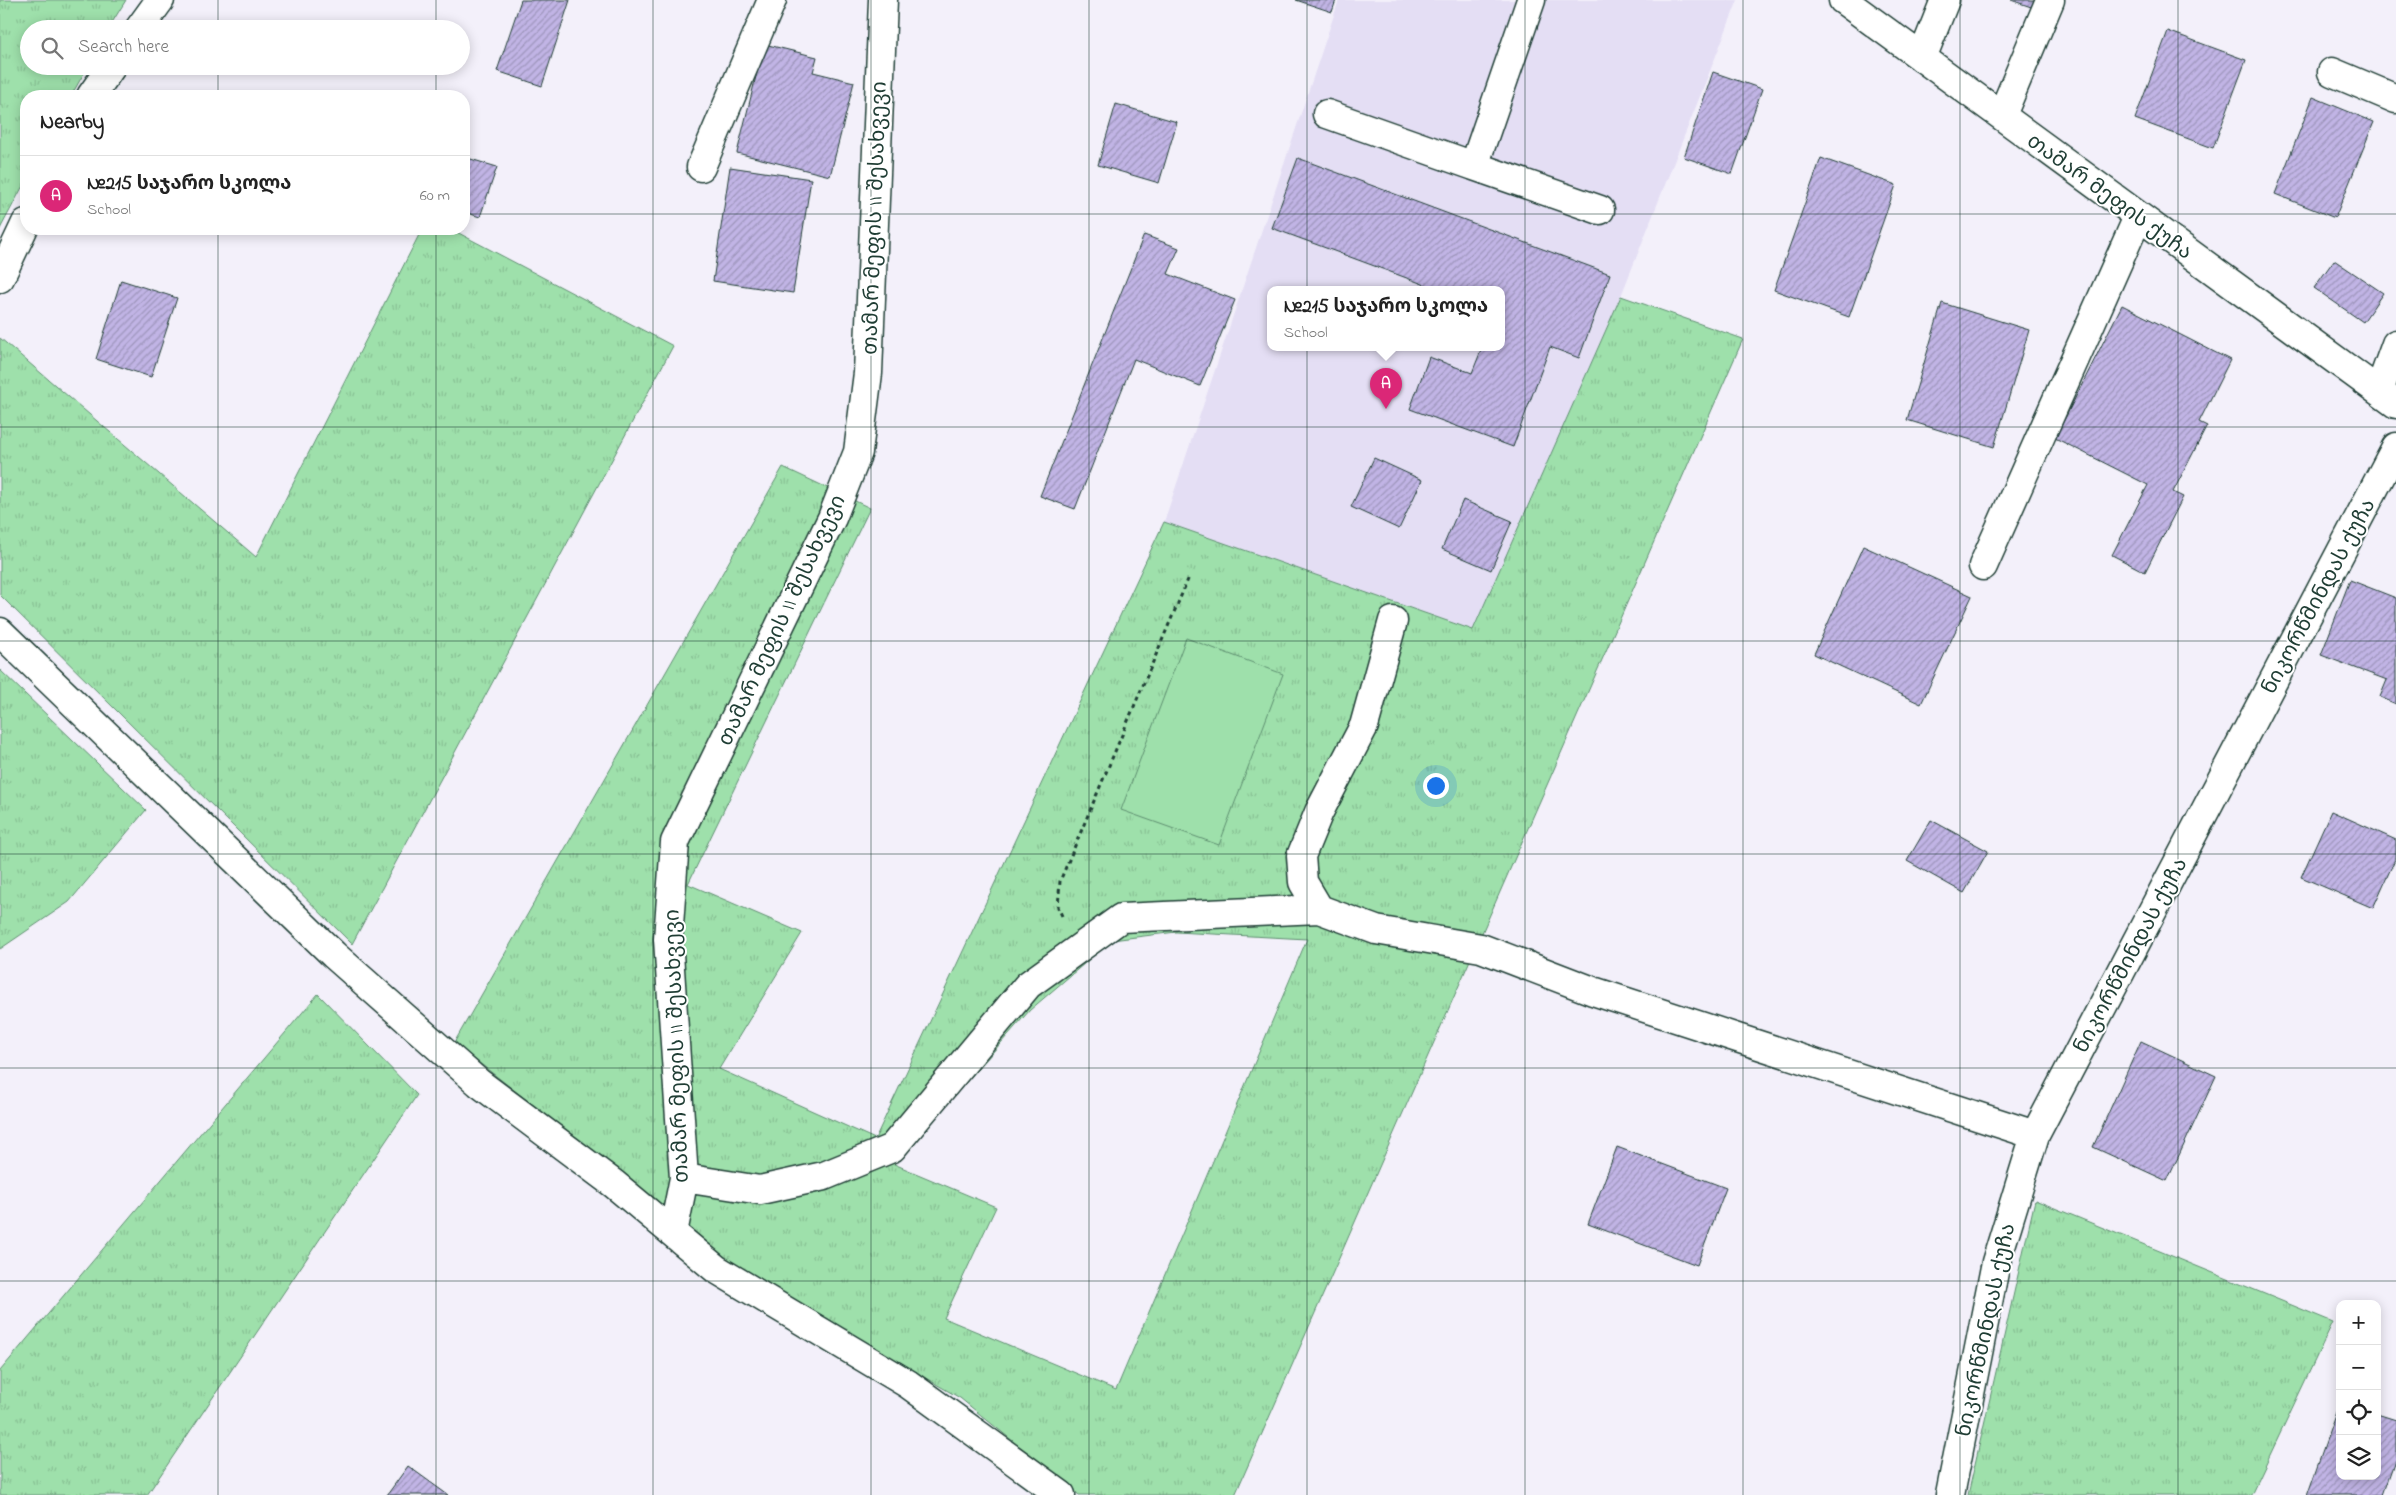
<!DOCTYPE html>
<html lang="en">
<head>
<meta charset="utf-8">
<style>
  body { margin:0; font-family:"Indie Flower","Noto Sans Georgian",sans-serif; background:#f6f6f6; color:#222 }
  .controls { position:absolute; right:15px; bottom:15px; display:grid; overflow:hidden; border-radius:10px; box-shadow:0 2px 12px #0003 }
  .controls button { width:45px; height:45px; display:grid; place-items:center; padding:0; border:0; border-bottom:1px solid #e0e0e0; background:#fff; color:#222; font:25px sans-serif }
  .you { position:absolute; left:1435px; top:785px; width:18px; height:18px; margin:-12px; border:4px solid #fff; border-radius:50%; background:#1a73e8; box-shadow:0 0 0 8px #1a73e833 }
  .badge { display:grid; place-items:center; width:32px; height:32px; border-radius:50%; background:#db2777; color:#fff; font-size:16px; font-weight:700 }
  .pin { position:absolute; translate:-50% -41px; filter:drop-shadow(0 1px 2px #0008) }
  .pin::after { content:''; position:absolute; top:26px; width:18px; height:15px; background:inherit; clip-path:polygon(0 0,100% 0,50% 100%) }
  .popup { position:absolute; left:1267px; top:286px; width:238px; height:65px; box-sizing:border-box; display:grid; place-content:center; border-radius:10px; background:#fff; filter:drop-shadow(0 1px 4px #0005); font-size:16px; white-space:nowrap; color:#767676 }
  .popup b { font-size:19px; color:#222 }
  .popup::after { content:''; position:absolute; left:50%; top:100%; margin-left:-10px; border:10px solid transparent; border-top-color:#fff }
  .list { margin:0; padding:0; list-style:none }
  h2 { display:flex; justify-content:space-between; align-items:center; height:65px; margin:0; padding:0 20px; font-size:21px }
  h2 small { font-size:16px; font-weight:400; color:#767676 }
  .list li { display:grid; grid-template-columns:32px 1fr auto; gap:15px; align-items:center; box-sizing:border-box; height:80px; padding:0 20px; border-top:1px solid #e0e0e0 }
  .list b { display:block; font-size:19px; white-space:nowrap }
  .list p { margin:0; font-size:16px; white-space:nowrap; color:#767676 }
  .list em { font-size:16px; font-style:normal; color:#767676 }
  .icon { flex:none; width:28px; height:28px; fill:none; stroke:currentColor; stroke-width:2; stroke-linecap:round; stroke-linejoin:round }
  .map { position:relative; flex:none; width:2396px; height:1495px; overflow:hidden }
  .search { position:absolute; background:#fff; box-shadow:0 2px 12px #0003; left:20px; top:20px; width:450px; height:55px; display:flex; align-items:center; gap:12px; box-sizing:border-box; padding:0 18px; border-radius:28px; color:#767676; font-size:19px }
  .panel { position:absolute; background:#fff; box-shadow:0 2px 12px #0003; left:20px; top:90px; width:450px; height:145px; border-radius:20px }
  .map>svg:first-child { display:block }
  .built { fill:#e4def4; fill-rule:evenodd }
  .grass { fill:url(#grass-tufts); stroke:#5e8e70; fill-rule:evenodd }
  .green { fill:#9ee0ab; stroke:#5e8e70 }
  .building { fill:url(#building-hatch); stroke:#1f3d34 }
  .lines { fill:none; stroke-linecap:round; stroke-linejoin:round }
  .minor-casing { stroke:#1f3d34; stroke-width:31 }
  .path { stroke:#1f3d34; stroke-width:3; stroke-dasharray:4 4; stroke-linecap:butt }
  .minor { stroke:#fff; stroke-width:28 }
  .grid { fill:none; stroke:#1f3d34; stroke-width:1; stroke-opacity:0.55 }
  .labels { text-anchor:middle; stroke-width:4; stroke-linejoin:round; paint-order:stroke }
  .street-label { font-size:21px; fill:#1f3d34; stroke:#fff }
</style>
</head>
<body>
<div class="map">
<svg width="2396" height="1495" viewBox="0 0 2396 1495">
  <defs>
    <pattern id="grass-tufts" width="24" height="20" patternUnits="userSpaceOnUse" patternTransform="scale(1.25)"><rect width="24" height="20" fill="#9ee0ab"/><path d="M3 7l-1-3M5 7V3M7 7l1-3M15 17l-1-3M17 17v-4M19 17l1-3" fill="none" stroke="#88c194"/></pattern>
    <pattern id="building-hatch" width="6" height="6" patternUnits="userSpaceOnUse" patternTransform="scale(1.25)"><rect width="6" height="6" fill="#c1b4e5"/><path d="M-1 1l2-2M0 6l6-6M5 7l2-2" fill="none" stroke="#9c94ba"/></pattern>
  </defs>
  <rect width="100%" height="100%" fill="#f3f0fa"/>
  <filter id="ink" filterUnits="userSpaceOnUse"><feTurbulence type="fractalNoise" baseFrequency=".02" numOctaves="2"/><feDisplacementMap in="SourceGraphic" scale="10" xChannelSelector="R" yChannelSelector="G"/><feConvolveMatrix kernelMatrix="1 2 1 2 8 2 1 2 1" color-interpolation-filters="sRGB"/></filter>
  <g filter="url(#ink)">
    <path class="built" d="M1339,0H1738L1621,296L1473,630L1164,522ZM1271,290H1501V348H1271Z"/>
    <path class="grass" d="M0,0H126L108,29H29V66H88L71,96H26V180L0,229Z
      M422,229H451L673,346L352,944L0,595V338L256,557Z
      M1621,296L1743,339L1235,1495H1079L960,1398L718,1257L636,1186L454,1043L783,467L870,508L688,884L802,933L719,1069L875,1139L1164,522L1473,630ZM1176,932L1307,939L1116,1390L944,1318L996,1207L894,1164L1030,1010L1112,940Z
      M0,670L146,810L69,902L0,949Z
      M318,994L417,1095L147,1495H0V1371Z
      M2035,1200L2333,1322L2251,1495H1968Z"/>
    <path class="green" d="M1186,638L1283,674L1219,845L1121,810Z"/>
    <path class="building" d="M521,0H570L542,86L497,71Z
      M1296,0H1336L1332,12Z
      M2011,0H2037L2034,8Z
      M2168,31L2246,60L2213,148L2135,119Z
      M764,44L817,57L813,72L854,82L830,176L737,153Z
      M1713,72L1762,89L1732,174L1684,157Z
      M2313,97L2374,122L2335,218L2275,194Z
      M1116,104L1177,122L1159,183L1098,165Z
      M464,157L497,167L480,217L464,212Z
      M1298,158L1610,274L1579,358L1550,347L1513,447L1410,409L1429,357L1472,373L1482,348H1501V290H1439L1272,228Z
      M1821,158L1896,185L1849,317L1774,290Z
      M730,167L811,179L793,293L713,281Z
      M1144,235L1179,248L1168,274L1235,300L1200,386L1134,359L1075,509L1040,496Z
      M2334,260L2383,293L2363,322L2314,288Z
      M121,280L177,298L151,377L96,359Z
      M1942,303L2029,330L1994,447L1907,420Z
      M2122,305L2230,360L2199,422L2207,426L2173,492L2183,497L2145,572L2112,555L2148,485L2055,438Z
      M1374,458L1422,480L1399,529L1351,507Z
      M1463,500L1512,521L1491,570L1442,549Z
      M1863,546L1972,596L1921,704L1814,654Z
      M2350,580L2396,598V704L2380,697L2387,680L2321,655Z
      M2331,811L2396,840V857L2373,908L2301,877Z
      M1931,820L1988,851L1964,893L1907,861Z
      M2141,1041L2216,1076L2167,1181L2093,1147Z
      M1617,1147L1726,1188L1697,1265L1588,1224Z
      M2340,1401V1476H2377V1414L2396,1420V1458L2383,1495H2307Z
      M408,1466L448,1495H387Z"/>
    <g class="lines">
      <defs>
        <path id="minor" d="M1843,0L2396,404
          M139,29L160,0
          M1922,58L1945,0
          M2332,72L2396,99
          M91,96L112,66
          M1327,114L1474,166L1531,0
          M2002,115L2050,0
          M1474,166L1600,210
          M701,167L772,0
          M0,278L26,223
          M2379,391L2396,344
          M1983,566L2138,217
          M0,632L334,955L479,1083L614,1184L716,1269L908,1384L1061,1495
          M1319,909L1303,882L1301,856L1319,812L1364,726L1393,621
          M684,1178L760,1190L824,1176L892,1148L1028,985L1121,918L1319,909L1376,930L1481,948L1593,991L2035,1135
          M673,1233L684,1178L668,939L675,842L832,518L858,452L868,373L883,0
          M1950,1495L1996,1262L2035,1135L2396,447"/>
      </defs>
      <use href="#minor" class="minor-casing"/>
      <path class="path" d="M1062,916L1058,907L1060,881L1189,577"/>
      <use href="#minor" class="minor"/>
    </g>
  </g>
  <path class="grid" d="M218,0V29M436,0V29M653,0V1495M871,0V1495M1089,0V1495M1307,0V1495M1525,0V1495M1743,0V1495M1960,0V1495M2178,0V1495M218,66V96M436,66V96M0,214H26M464,214H2396M218,229V1495M436,229V1495M0,427H2396M0,641H2396M0,854H2396M0,1068H2396M0,1281H2396"/>
  <g class="labels">
    <g class="street-label">
      <text transform="translate(2110 196) rotate(36)" y="7">თამარ მეფის ქუჩა</text>
      <text transform="translate(874 218) rotate(-88)" y="7">თამარ მეფის II შესახვევი</text>
      <text transform="translate(2318 596) rotate(-62)" y="7">ნიკორწმინდას ქუჩა</text>
      <text transform="translate(781 620) rotate(-65)" y="7">თამარ მეფის II შესახვევი</text>
      <text transform="translate(2130 955) rotate(-62)" y="7">ნიკორწმინდას ქუჩა</text>
      <text transform="translate(676 1046) rotate(-92)" y="7">თამარ მეფის II შესახვევი</text>
      <text transform="translate(1985 1330) rotate(-78)" y="7">ნიკორწმინდას ქუჩა</text>
    </g>
  </g>
</svg>
<div class="controls">
<button>+</button>
<button>−</button>
<button><svg class="icon" aria-label="locate" viewBox="0 0 24 24"><circle cx="12" cy="12" r="6"/><path d="M12 2v4M12 18v4M2 12h4M18 12h4"/></svg></button>
<button><svg class="icon" aria-label="layers" viewBox="0 0 24 24"><path d="M12 4l9 5-9 5-9-5zM3 14l9 5 9-5"/></svg></button>
</div>
<div class="you"></div>
<div class="pin badge" style="left:1386px;top:409px">A</div>
<div class="popup"><b>№215 საჯარო სკოლა</b>School</div>
<div class="search"><svg class="icon" aria-label="search" viewBox="0 0 24 24"><circle cx="10" cy="10" r="6"/><path d="M15 15l6 6"/></svg>Search here</div>
<section class="panel">
<h2>Nearby<small></small></h2>
<ul class="list">
<li><span class="badge">A</span><div><b>№215 საჯარო სკოლა</b><p>School</p></div><em>60 m</em></li>
</ul>
</section>
</div>
</body>
</html>
